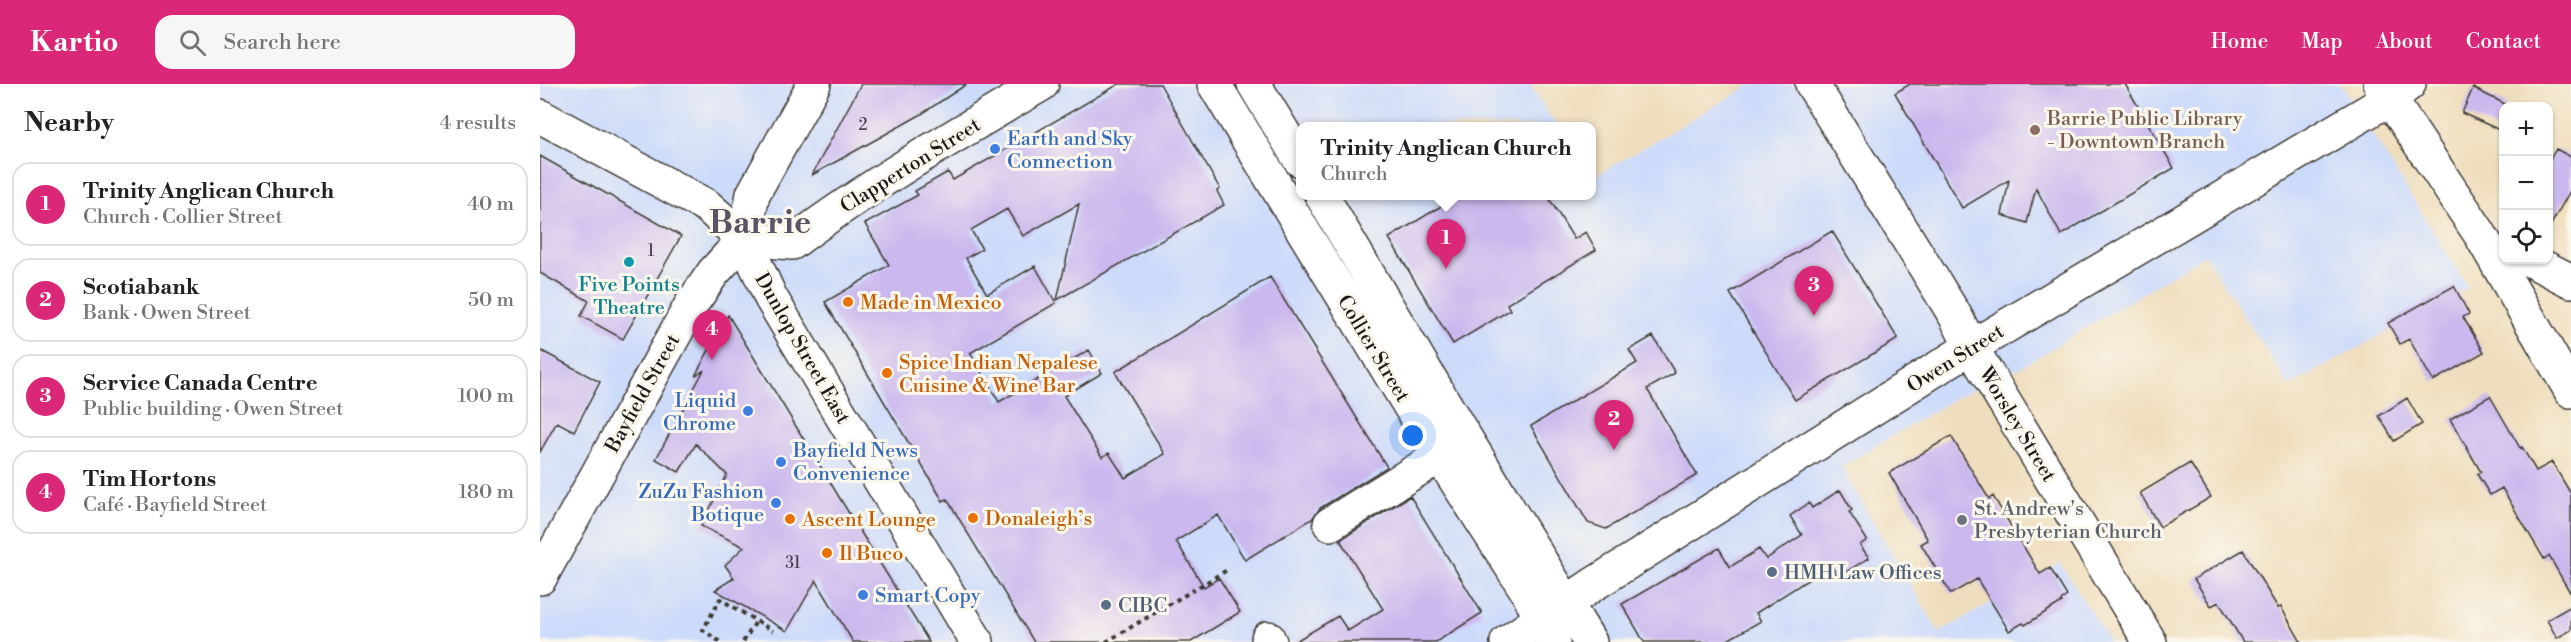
<!DOCTYPE html>
<html lang="en">
<head>
<meta charset="utf-8">
<style>
  body { margin:0; font-family:"Libre Bodoni",serif; background:#f6f6f6; color:#202124 }
  .controls { position:absolute; right:18px; top:18px; display:grid; overflow:hidden; border-radius:12px; box-shadow:0 2px 4px #0004 }
  .controls button { width:54px; height:54px; display:grid; place-items:center; padding:0; border:0; border-bottom:2px solid #e0e0e0; background:#fff; color:#202124; font:30px sans-serif }
  .you { position:absolute; left:873px; top:352px; width:21px; height:21px; margin:-15px; border:4px solid #fff; border-radius:50%; background:#1a73e8; box-shadow:0 0 0 9px #1a73e833 }
  .badge { display:grid; place-items:center; width:39px; height:39px; border-radius:50%; background:#db2777; color:#fff; font-size:20px; font-weight:700 }
  .pin { position:absolute; translate:-50% -50px; filter:drop-shadow(0 2px 3px #0008) }
  .pin::after { content:''; position:absolute; top:32px; width:21px; height:18px; background:inherit; clip-path:polygon(0 0,100% 0,50% 100%) }
  .popup { position:absolute; left:756px; top:38px; width:300px; height:78px; box-sizing:border-box; display:grid; place-content:center; border-radius:12px; background:#fff; filter:drop-shadow(0 2px 4px #0005); font-size:20px; white-space:nowrap; color:#757577 }
  .popup b { font-size:22px; color:#202124 }
  .popup::after { content:''; position:absolute; left:50%; top:100%; margin-left:-12px; border:12px solid transparent; border-top-color:#fff }
  .list { margin:0; padding:0; list-style:none }
  h2 { display:flex; justify-content:space-between; align-items:center; height:78px; margin:0; padding:0 24px; font-size:26px }
  h2 small { font-size:20px; font-weight:400; color:#757577 }
  .list li { display:grid; grid-template-columns:39px 1fr auto; gap:18px; align-items:center; box-sizing:border-box; height:84px; margin:0 12px 12px; padding:0 12px; border:2px solid #e0e0e0; border-radius:18px }
  .list b { display:block; font-size:22px; white-space:nowrap }
  .list p { margin:0; font-size:20px; white-space:nowrap; color:#757577 }
  .list em { font-size:20px; font-style:normal; color:#757577 }
  .icon { flex:none; width:33px; height:33px; fill:none; stroke:currentColor; stroke-width:2; stroke-linecap:round; stroke-linejoin:round }
  .map { position:relative; flex:none; width:2031px; height:558px; overflow:hidden }
  header { display:flex; align-items:center; gap:36px; box-sizing:border-box; height:84px; padding:0 30px; background:#db2777; color:#fff }
  header strong { font-size:28px }
  nav { display:flex; gap:33px; margin-inline-start:auto; font-size:21px }
  .search { width:420px; height:54px; background:#f6f6f6; display:flex; align-items:center; gap:15px; box-sizing:border-box; padding:0 21px; border-radius:18px; color:#757577; font-size:22px }
  main { display:flex }
  aside { flex:1; background:#fff }
  .map>svg:first-child { display:block }
  .built { fill:#cddbfa }
  .building { fill:#cab8ee }
  .lines { fill:none; stroke-linecap:round; stroke-linejoin:round }
  .minor-casing { stroke:#3c3934; stroke-width:36 }
  .major-casing { stroke:#3c3934; stroke-width:36 }
  .path { stroke:#3c3934; stroke-width:4; stroke-dasharray:4.5 4.5; stroke-linecap:butt }
  .minor { stroke:#fff; stroke-width:33 }
  .major { stroke:#fff; stroke-width:33 }
  .education-dot { fill:#8d6e63; stroke:#fbf7ec; stroke-width:2 }
  .shop-dot { fill:#3f7fe0; stroke:#fbf7ec; stroke-width:2 }
  .culture-dot { fill:#0f9aa8; stroke:#fbf7ec; stroke-width:2 }
  .food-dot { fill:#e8710a; stroke:#fbf7ec; stroke-width:2 }
  .worship-dot { fill:#6b7280; stroke:#fbf7ec; stroke-width:2 }
  .service-dot { fill:#5c6f8a; stroke:#fbf7ec; stroke-width:2 }
  .labels { text-anchor:middle; stroke-width:6; stroke-linejoin:round; paint-order:stroke }
  .number-label { font-size:16px; fill:#484350 }
  .education-label { font-size:20px; fill:#785e54; stroke:#fbf7ec; text-anchor:start }
  .shop-label { font-size:20px; fill:#366cbe; stroke:#fbf7ec; text-anchor:start }
  .street-label { font-size:20px; fill:#1c1c1c; stroke:#fbf7ec }
  .culture-label { font-size:20px; fill:#0d838f; stroke:#fbf7ec }
  .food-label { font-size:20px; fill:#c56008; stroke:#fbf7ec; text-anchor:start }
  .worship-label { font-size:20px; fill:#5b616d; stroke:#fbf7ec; text-anchor:start }
  .service-label { font-size:20px; fill:#4e5e75; stroke:#fbf7ec; text-anchor:start }
  .town-label { font-size:32px; font-weight:bold; fill:#595366; stroke:#fbf7ec }
</style>
</head>
<body>
<header>
<strong>Kartio</strong>
<div class="search"><svg class="icon" aria-label="search" viewBox="0 0 24 24"><circle cx="10" cy="10" r="6"/><path d="M15 15l6 6"/></svg>Search here</div>
<nav><a>Home</a><a>Map</a><a>About</a><a>Contact</a></nav>
</header>
<main>
<aside>
<h2>Nearby<small>4 results</small></h2>
<ul class="list">
<li><span class="badge">1</span><div><b>Trinity Anglican Church</b><p>Church · Collier Street</p></div><em>40 m</em></li>
<li><span class="badge">2</span><div><b>Scotiabank</b><p>Bank · Owen Street</p></div><em>50 m</em></li>
<li><span class="badge">3</span><div><b>Service Canada Centre</b><p>Public building · Owen Street</p></div><em>100 m</em></li>
<li><span class="badge">4</span><div><b>Tim Hortons</b><p>Café · Bayfield Street</p></div><em>180 m</em></li>
</ul>
</aside>
<div class="map">
<svg width="2031" height="558" viewBox="0 0 2031 558">
  <rect width="100%" height="100%" fill="#fbf7ec"/>
  <filter id="ink" filterUnits="userSpaceOnUse"><feTurbulence type="fractalNoise" baseFrequency=".0167" numOctaves="2"/><feDisplacementMap in="SourceGraphic" scale="12" xChannelSelector="R" yChannelSelector="G"/><feConvolveMatrix kernelMatrix="1 2 1 2 8 2 1 2 1" color-interpolation-filters="sRGB"/></filter>
  <filter id="wash" filterUnits="userSpaceOnUse"><feTurbulence type="fractalNoise" baseFrequency=".008" numOctaves="4" result="noise"/><feDisplacementMap in="SourceGraphic" scale="24" xChannelSelector="R" yChannelSelector="G"/><feGaussianBlur stdDeviation="1.35" result="paint"/><feColorMatrix in="noise" values="0 0 0 0 0 0 0 0 0 0 0 0 0 0 0 0 0 1.4 0 .05"/><feComposite in="paint" operator="in"/></filter>
  <g filter="url(#wash)">
    <rect width="100%" height="100%" fill="#efdebd"/>
    <path class="built" d="M0,0H990L1016,42H760V112H1052V94L1212,0H1801L1928,203L1749,302L1665,171L1485,281L1419,312L1301,383L1399,549L1520,479L1570,558H0Z"/>
    <g id="blocks">
      <path class="building" d="M321,0H427L380,31L272,91Z
        M579,0H620L680,105L677,107L684,121L517,216L539,120L483,152L467,125L431,146L442,165L426,174L447,210L495,182L516,219L430,269L459,318L549,266L562,289L524,312L562,373L569,369L585,394L625,370L575,288L730,193L847,383L780,424L772,435L705,476L678,431L636,457L664,503L679,494L700,528L651,558H494L407,415L403,417L285,218L349,181L325,140L378,111L375,107L408,88L413,96Z
        M1370,0H1585L1634,84L1521,151L1496,104L1487,139L1462,131L1469,96L1422,124L1355,9Z
        M1933,4L1969,22H1964V48L1922,29Z
        M2016,65L2031,73V105L2008,146V79Z
        M0,72L141,152L83,255L41,232L49,217L0,189Z
        M919,111H1007L1034,155L1046,148L1056,166L967,220L970,226L913,260L849,154Z
        M1292,147L1358,255L1255,316L1190,209Z
        M1914,202L1929,230L1923,233L1944,268L1893,297L1869,255L1860,260L1848,239Z
        M188,231L307,426L389,558H313L276,496L247,547L175,506L194,494L185,481L204,463L161,442L187,391L156,360L139,388L116,375L164,286L155,292Z
        M1113,252L1135,289L1107,305L1157,391L1066,445L1048,439L991,342L1097,279L1089,266Z
        M0,266L60,298L34,347L17,338L0,368Z
        M1950,312L1980,364L1982,363L1996,387L2012,378L2031,410V510L2009,472L2004,475L1962,404L1950,411L1937,390L1941,388L1910,335Z
        M1867,314L1882,340L1854,357L1839,332Z
        M1411,352L1449,415L1453,412L1500,490L1510,484L1527,512L1521,516L1522,518L1485,541L1483,539L1469,547L1437,495L1411,510L1381,460L1388,456L1349,389Z
        M1650,379L1671,413L1620,443L1600,409Z
        M1300,406L1312,426L1309,428L1327,456L1320,461L1329,474L1298,493L1291,481L1216,529L1221,537L1184,558H1104L1082,520L1179,464L1190,483L1219,465L1226,475L1262,451L1250,432L1269,419L1272,424Z
        M870,412L942,529L896,558H754L798,532L808,547L843,525L800,456Z
        M1703,466L1738,524L1741,523L1761,558H1703L1679,518L1671,522L1654,495Z
        M2031,522V546L2017,554L2007,536Z"/>
    </g>
  </g>
  <g filter="url(#ink)">
    <use href="#blocks" fill-opacity="0" stroke="#3c3934" stroke-width="1.5"/>
    <g class="lines">
      <defs>
        <path id="minor" d="M674,0L900,372L987,507L1013,558
          M714,0L760,76
          M1272,0L1416,233L1431,263L1610,558
          M1840,0L1940,150L2031,307
          M782,112L912,332L1050,558
          M204,155L252,159C331,100 417,50 502,0
          M1990,176L2031,197
          M790,440L900,372
          M728,554L730,558
          M967,558L1054,500L1431,263L1849,15L1869,0"/>
        <path id="major" d="M0,32L167,122L204,155L231,214L437,558
          M0,494L151,221L173,189L204,155L213,110L274,0"/>
      </defs>
      <use href="#minor" class="minor-casing"/>
      <use href="#major" class="major-casing"/>
      <path class="path" d="M180,558L163,546L180,515L233,547
        M203,558L217,536
        M566,558L687,486"/>
      <use href="#minor" class="minor"/>
      <use href="#major" class="major"/>
    </g>
  </g>
  <circle class="education-dot" cx="1495" cy="46" r="6"/>
  <g class="shop-dot">
    <circle cx="455" cy="65" r="6"/>
    <circle cx="208" cy="327" r="6"/>
    <circle cx="241" cy="378" r="6"/>
    <circle cx="236" cy="419" r="6"/>
    <circle cx="323" cy="511" r="6"/>
  </g>
  <circle class="culture-dot" cx="89" cy="178" r="6"/>
  <g class="food-dot">
    <circle cx="308" cy="218" r="6"/>
    <circle cx="347" cy="289" r="6"/>
    <circle cx="433" cy="434" r="6"/>
    <circle cx="250" cy="435" r="6"/>
    <circle cx="287" cy="469" r="6"/>
  </g>
  <circle class="worship-dot" cx="1422" cy="436" r="6"/>
  <g class="service-dot">
    <circle cx="1232" cy="488" r="6"/>
    <circle cx="566" cy="521" r="6"/>
  </g>
  <g class="labels">
    <g class="number-label">
      <text x="323" y="46">2</text>
      <text x="111" y="172">1</text>
      <text x="253" y="484">31</text>
    </g>
    <g class="education-label">
      <text x="1507" y="41">Barrie Public Library<tspan x="1507" dy="23">- Downtown Branch</tspan></text>
    </g>
    <g class="shop-label">
      <text x="467" y="61">Earth and Sky<tspan x="467" dy="23">Connection</tspan></text>
      <text x="196" y="323" text-anchor="end">Liquid<tspan x="196" dy="23">Chrome</tspan></text>
      <text x="253" y="373">Bayfield News<tspan x="253" dy="23">Convenience</tspan></text>
      <text x="224" y="414" text-anchor="end">ZuZu Fashion<tspan x="224" dy="23">Botique</tspan></text>
      <text x="335" y="518">Smart Copy</text>
    </g>
    <g class="street-label">
      <text transform="translate(370 81) rotate(-32)" y="7">Clapperton Street</text>
      <text transform="translate(263 264) rotate(60)" y="7">Dunlop Street East</text>
      <text transform="translate(834 264) rotate(59)" y="7">Collier Street</text>
      <text transform="translate(1415 274) rotate(-32)" y="7">Owen Street</text>
      <text transform="translate(102 309) rotate(-61)" y="7">Bayfield Street</text>
      <text transform="translate(1478 340) rotate(59)" y="7">Worsley Street</text>
    </g>
    <g class="culture-label">
      <text x="89" y="207">Five Points<tspan x="89" dy="23">Theatre</tspan></text>
    </g>
    <g class="food-label">
      <text x="320" y="225">Made in Mexico</text>
      <text x="359" y="285">Spice Indian Nepalese<tspan x="359" dy="23">Cuisine &amp; Wine Bar</tspan></text>
      <text x="445" y="441">Donaleigh’s</text>
      <text x="262" y="442">Ascent Lounge</text>
      <text x="299" y="476">Il Buco</text>
    </g>
    <g class="worship-label">
      <text x="1434" y="431">St. Andrew's<tspan x="1434" dy="23">Presbyterian Church</tspan></text>
    </g>
    <g class="service-label">
      <text x="1244" y="495">HMH Law Offices</text>
      <text x="578" y="528">CIBC</text>
    </g>
    <g class="town-label">
      <text x="220" y="149">Barrie</text>
    </g>
  </g>
</svg>
<div class="controls">
<button>+</button>
<button>−</button>
<button><svg class="icon" aria-label="locate" viewBox="0 0 24 24"><circle cx="12" cy="12" r="6"/><path d="M12 2v4M12 18v4M2 12h4M18 12h4"/></svg></button>
</div>
<div class="you"></div>
<div class="pin badge" style="left:906px;top:185px">1</div>
<div class="popup"><b>Trinity Anglican Church</b>Church</div>
<div class="pin badge" style="left:1074px;top:366px">2</div>
<div class="pin badge" style="left:1274px;top:232px">3</div>
<div class="pin badge" style="left:172px;top:276px">4</div>
</div>
</main>
</body>
</html>
